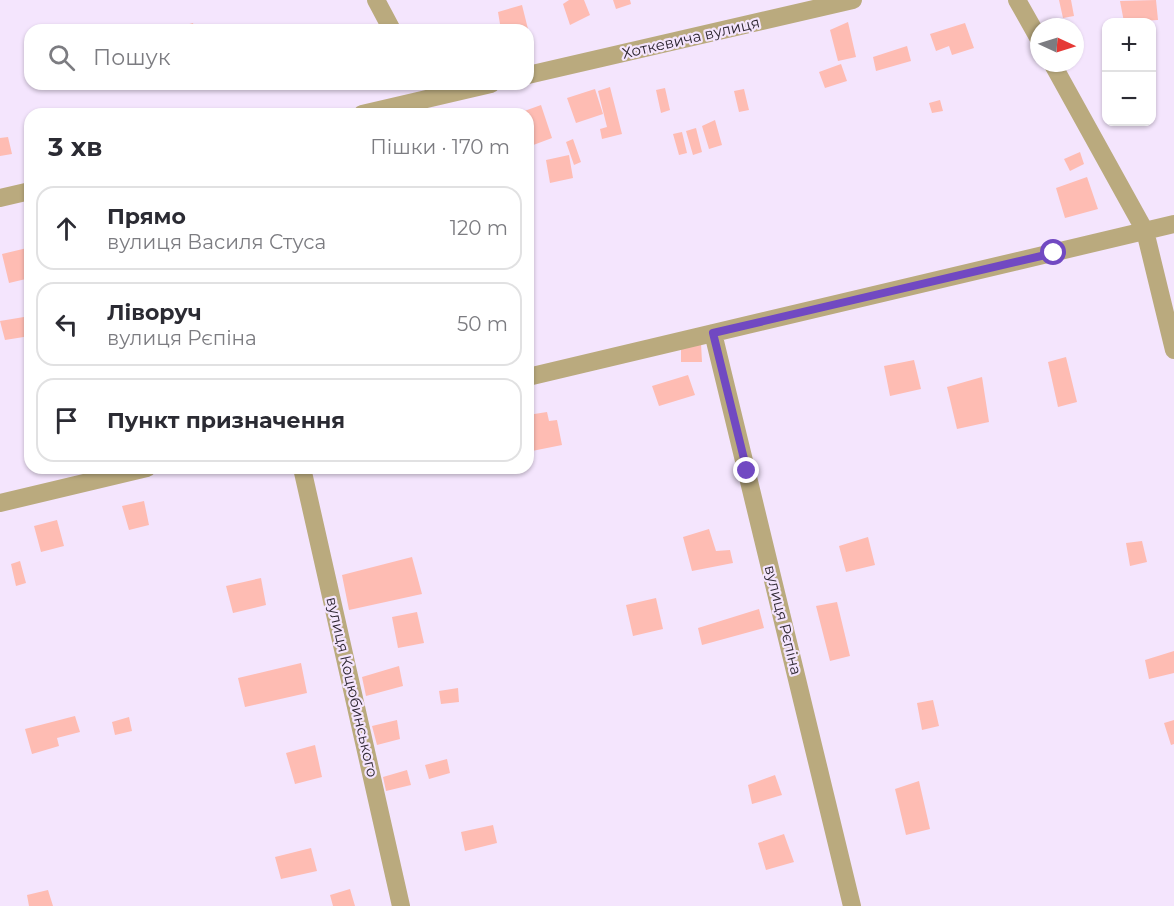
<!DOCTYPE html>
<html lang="uk">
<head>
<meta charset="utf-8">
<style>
  body { margin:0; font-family:Montserrat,sans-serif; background:#f7f7f7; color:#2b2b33 }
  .controls { position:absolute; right:18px; top:18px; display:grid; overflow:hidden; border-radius:12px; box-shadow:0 2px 4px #0004 }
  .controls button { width:54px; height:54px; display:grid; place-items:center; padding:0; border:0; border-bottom:2px solid #e1e1e2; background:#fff; color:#2b2b33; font:30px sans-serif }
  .compass { position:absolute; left:1030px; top:18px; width:54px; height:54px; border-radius:50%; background:#fff; box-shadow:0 2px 4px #0004; rotate:94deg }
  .stop { position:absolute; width:18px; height:18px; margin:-14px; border:4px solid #7149c2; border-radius:50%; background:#fff }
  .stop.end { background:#7149c2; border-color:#fff; box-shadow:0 2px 6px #0008 }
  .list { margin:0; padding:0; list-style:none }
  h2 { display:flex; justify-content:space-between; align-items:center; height:78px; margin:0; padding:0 24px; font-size:26px }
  h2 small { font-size:20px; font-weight:400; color:#7c7c81 }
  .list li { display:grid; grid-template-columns:39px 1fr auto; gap:18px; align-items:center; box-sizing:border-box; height:84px; margin:0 12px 12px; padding:0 12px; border:2px solid #e1e1e2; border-radius:18px }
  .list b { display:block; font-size:22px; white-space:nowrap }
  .list p { margin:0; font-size:20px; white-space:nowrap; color:#7c7c81 }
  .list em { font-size:20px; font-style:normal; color:#7c7c81 }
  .icon { flex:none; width:33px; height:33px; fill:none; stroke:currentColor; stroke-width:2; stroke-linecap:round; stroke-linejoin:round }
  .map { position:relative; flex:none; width:1174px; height:906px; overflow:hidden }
  .search { position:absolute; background:#fff; box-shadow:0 2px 4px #0004; left:24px; top:24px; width:510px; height:66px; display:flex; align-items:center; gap:15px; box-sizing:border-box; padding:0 21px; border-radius:18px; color:#7c7c81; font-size:22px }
  .panel { position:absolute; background:#fff; box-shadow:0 2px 4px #0004; left:24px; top:108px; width:510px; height:366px; border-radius:18px }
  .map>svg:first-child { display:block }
  .building { fill:#febcb3 }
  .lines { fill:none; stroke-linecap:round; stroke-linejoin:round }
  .minor { stroke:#baaa7e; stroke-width:18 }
  .route { stroke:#7149c2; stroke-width:8 }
  .labels { text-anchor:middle; stroke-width:4.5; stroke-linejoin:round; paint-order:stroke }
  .street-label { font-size:15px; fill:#2d2631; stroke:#f4e5fd }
</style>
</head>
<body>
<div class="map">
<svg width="1174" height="906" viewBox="0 0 1174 906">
  <rect width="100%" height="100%" fill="#f4e5fd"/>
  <path class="building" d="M569,0H584L590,15L570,25L563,4Z
    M613,0H630L631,4L616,9Z
    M1059,0H1071L1074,16L1063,18Z
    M1156,0L1158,20L1124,22L1120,1Z
    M522,5L528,29L501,30L498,12Z
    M848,22L856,57L838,61L830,30Z
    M193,23L195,30H176L175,28Z
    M965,23L974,48L952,55L949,46L936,51L930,34Z
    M907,46L911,61L876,71L873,57Z
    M841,64L847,81L825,88L819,72Z
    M610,87L622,134L602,139L600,129L607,127L598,91Z
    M665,88L670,110L661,113L656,90Z
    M595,89L603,114L576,123L567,98Z
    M744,89L749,110L739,112L734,91Z
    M940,100L943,111L932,113L929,103Z
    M541,105L552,138L528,147V114H516Z
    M715,120L722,145L709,149L702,126Z
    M696,128L702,152L693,155L686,131Z
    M682,132L687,153L679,155L673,134Z
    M8,137L12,154L0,156V138Z
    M573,139L581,162L574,165L566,142Z
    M1080,152L1084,164L1070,171L1064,159Z
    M569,155L573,178L550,183L546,160Z
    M1087,177L1098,209L1065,218L1056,188Z
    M27,248L30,258V278L9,283L2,254Z
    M30,316V336L5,340L0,321Z
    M681,343H701L702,362H681Z
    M1066,357L1077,402L1058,407L1048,362Z
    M914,360L921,389L890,396L884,366Z
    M688,375L695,395L659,406L652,386Z
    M982,377L989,422L957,429L947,387Z
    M547,412L549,421L557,420L562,445L532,451L528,415Z
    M144,501L149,525L129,530L122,506Z
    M57,520L64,546L41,552L34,526Z
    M709,529L716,551L730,550L733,563L692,571L683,537Z
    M868,537L875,565L846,572L839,546Z
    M1142,541L1147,562L1130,566L1126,543Z
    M412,557L422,594L349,610L342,575Z
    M20,561L26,583L16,586L11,564Z
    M261,578L266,605L233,613L226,586Z
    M656,598L663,629L633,636L626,605Z
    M837,602L850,656L830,661L816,606Z
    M759,609L764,628L702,645L698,628Z
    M417,612L424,643L398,648L392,617Z
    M1174,651V673L1149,679L1145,660Z
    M301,663L307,693L245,707L238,678Z
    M399,666L403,686L366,696L362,677Z
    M458,688L459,702L441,704L439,691Z
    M933,700L939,726L922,730L917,703Z
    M75,716L80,732L57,738L59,746L32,754L25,729Z
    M129,717L132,731L115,735L112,722Z
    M397,720L400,739L377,745L372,726Z
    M1174,720V744L1171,745L1164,723Z
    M315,745L322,777L295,784L286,753Z
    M447,759L450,773L429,779L425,765Z
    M407,770L411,785L386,791L383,777Z
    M775,775L782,795L752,804L748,785Z
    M919,781L930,829L906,835L895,789Z
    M493,825L497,843L465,851L461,832Z
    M784,834L794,862L766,870L758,843Z
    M311,848L317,871L281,879L275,857Z
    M350,889L355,906H333L330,895Z
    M48,890L53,906H29L27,895Z"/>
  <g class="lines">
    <path class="minor" d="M376,0L392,30
      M1017,0L1039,39
      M1052,63L1145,231L1174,350
      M528,75L853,0
      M362,114L491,84
      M0,198L30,191
      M713,333L852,906
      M528,377L1174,224
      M302,468L401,906
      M0,503L147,468"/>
  </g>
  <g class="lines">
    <path class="route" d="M747,471L713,333L1054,253"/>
  </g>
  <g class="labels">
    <g class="street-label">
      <text transform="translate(691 38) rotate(-13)" y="5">Хоткевича вулиця</text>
      <text transform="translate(783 620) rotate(76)" y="5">вулиця Рєпіна</text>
      <text transform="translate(352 687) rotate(77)" y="5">вулиця Коцюбинського</text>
    </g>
  </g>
</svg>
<div class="controls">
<button>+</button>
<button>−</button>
</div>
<svg class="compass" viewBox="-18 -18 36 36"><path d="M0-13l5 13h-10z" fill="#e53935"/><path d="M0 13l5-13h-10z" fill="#7c7c81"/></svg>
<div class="stop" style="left:1054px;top:253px"></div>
<div class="stop end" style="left:747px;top:471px"></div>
<div class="search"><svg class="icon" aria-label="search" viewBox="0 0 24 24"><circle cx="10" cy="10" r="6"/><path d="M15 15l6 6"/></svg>Пошук</div>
<section class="panel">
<h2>3 хв<small>Пішки · 170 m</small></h2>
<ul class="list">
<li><svg class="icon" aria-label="ahead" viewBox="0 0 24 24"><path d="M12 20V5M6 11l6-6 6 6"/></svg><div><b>Прямо</b><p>вулиця Василя Стуса</p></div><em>120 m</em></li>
<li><svg class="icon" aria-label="left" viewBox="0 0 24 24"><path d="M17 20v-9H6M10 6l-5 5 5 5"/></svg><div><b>Ліворуч</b><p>вулиця Рєпіна</p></div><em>50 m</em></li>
<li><svg class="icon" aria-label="arrive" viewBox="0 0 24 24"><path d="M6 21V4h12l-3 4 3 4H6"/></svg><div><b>Пункт призначення</b></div></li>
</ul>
</section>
</div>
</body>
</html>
